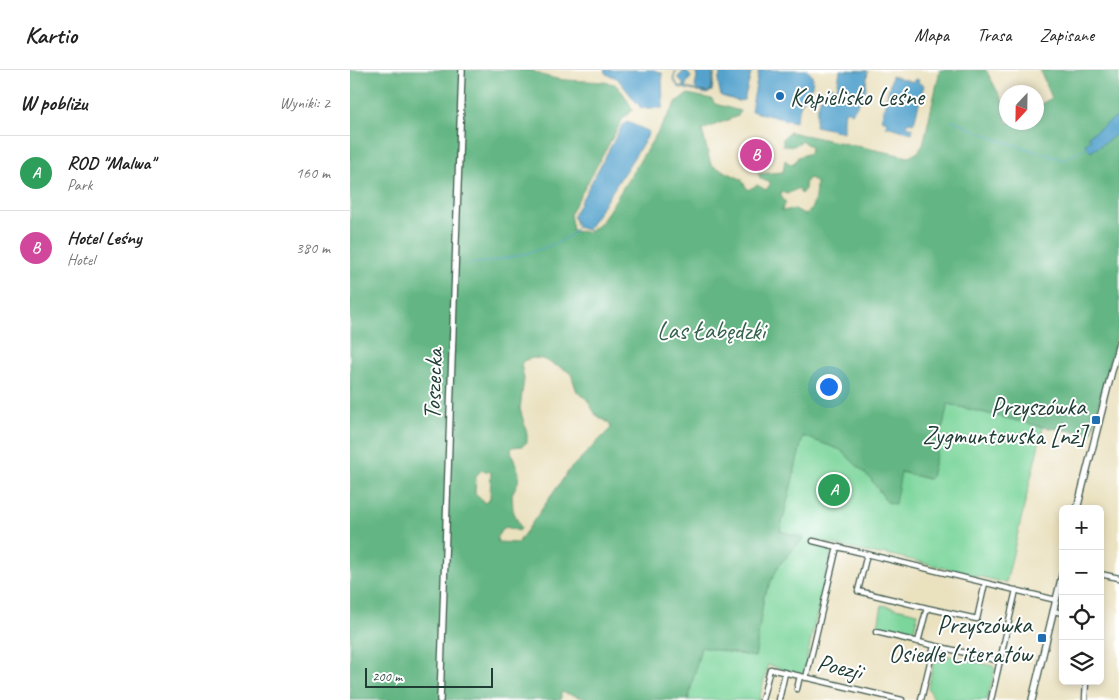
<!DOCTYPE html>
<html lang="pl">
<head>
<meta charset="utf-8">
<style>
  body { margin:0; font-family:Caveat,sans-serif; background:#f6f6f6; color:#222 }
  .controls { position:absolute; right:15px; bottom:15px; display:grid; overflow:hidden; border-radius:8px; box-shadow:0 2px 8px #0003 }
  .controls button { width:45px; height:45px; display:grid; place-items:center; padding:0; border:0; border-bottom:1px solid #e0e0e0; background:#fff; color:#222; font:25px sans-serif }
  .compass { position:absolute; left:649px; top:15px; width:45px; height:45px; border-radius:50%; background:#fff; box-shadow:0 2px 8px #0003; rotate:202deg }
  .scale { position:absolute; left:15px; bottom:12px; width:128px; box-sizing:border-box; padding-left:5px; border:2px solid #1f3d34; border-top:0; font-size:14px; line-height:18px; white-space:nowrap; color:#1f3d34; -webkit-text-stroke:4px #fff; paint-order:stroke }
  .you { position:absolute; left:478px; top:316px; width:18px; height:18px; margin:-12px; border:4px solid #fff; border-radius:50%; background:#1a73e8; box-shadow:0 0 0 8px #1a73e833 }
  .badge { display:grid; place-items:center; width:32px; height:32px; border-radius:50%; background:#1f6fb2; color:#fff; font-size:16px; font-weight:700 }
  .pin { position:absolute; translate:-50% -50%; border:2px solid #fff; box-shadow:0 1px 5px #0006 }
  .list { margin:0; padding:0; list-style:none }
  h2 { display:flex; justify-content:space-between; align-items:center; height:65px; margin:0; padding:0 20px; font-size:21px }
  h2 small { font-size:16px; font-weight:400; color:#767676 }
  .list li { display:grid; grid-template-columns:32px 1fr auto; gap:15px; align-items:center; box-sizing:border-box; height:75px; padding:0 20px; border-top:1px solid #e0e0e0 }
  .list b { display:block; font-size:19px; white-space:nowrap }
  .list p { margin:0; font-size:16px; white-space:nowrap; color:#767676 }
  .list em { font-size:16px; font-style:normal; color:#767676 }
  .icon { flex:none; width:28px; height:28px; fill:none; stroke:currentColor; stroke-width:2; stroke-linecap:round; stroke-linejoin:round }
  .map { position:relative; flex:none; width:769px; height:630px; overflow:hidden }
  header { display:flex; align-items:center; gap:30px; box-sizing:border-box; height:70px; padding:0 25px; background:#fff; border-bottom:1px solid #e0e0e0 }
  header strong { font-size:24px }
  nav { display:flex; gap:28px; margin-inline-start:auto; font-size:18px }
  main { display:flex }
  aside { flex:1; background:#fff }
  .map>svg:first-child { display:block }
  .green { fill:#7bd59b; stroke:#4d8968 }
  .forest { fill:#64b683; stroke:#427a5c; fill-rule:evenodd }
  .water { fill:#54a3cd; stroke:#3a7080 }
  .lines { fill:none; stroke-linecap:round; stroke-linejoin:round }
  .stream { stroke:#54a3cd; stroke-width:1 }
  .street-casing { stroke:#3d5649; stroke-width:7 }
  .secondary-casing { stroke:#3d5649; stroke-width:8 }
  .street { stroke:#fff; stroke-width:4.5 }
  .secondary { stroke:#fff; stroke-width:5.5 }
  .poi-dot { fill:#1f6fb2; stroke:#fff; stroke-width:2 }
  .labels { text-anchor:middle; stroke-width:4; stroke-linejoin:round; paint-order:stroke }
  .poi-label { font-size:25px; fill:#1f3d34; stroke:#fff; text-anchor:end }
  .park-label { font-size:25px; fill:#36634e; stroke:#fff }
  .street-label { font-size:25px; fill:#1f3d34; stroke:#fff }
</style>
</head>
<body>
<header>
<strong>Kartio</strong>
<nav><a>Mapa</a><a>Trasa</a><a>Zapisane</a></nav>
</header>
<main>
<aside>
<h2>W pobliżu<small>Wyniki: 2</small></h2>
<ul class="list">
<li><span class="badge" style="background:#2e9e5b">A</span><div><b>ROD &quot;Malwa&quot;</b><p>Park</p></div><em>160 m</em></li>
<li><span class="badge" style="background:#d1479c">B</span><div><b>Hotel Leśny</b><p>Hotel</p></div><em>380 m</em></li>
</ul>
</aside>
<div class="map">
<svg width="769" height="630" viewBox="0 0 769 630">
  <rect width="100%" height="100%" fill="#fff"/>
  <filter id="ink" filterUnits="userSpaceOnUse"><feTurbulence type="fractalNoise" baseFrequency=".02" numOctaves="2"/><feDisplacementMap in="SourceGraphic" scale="10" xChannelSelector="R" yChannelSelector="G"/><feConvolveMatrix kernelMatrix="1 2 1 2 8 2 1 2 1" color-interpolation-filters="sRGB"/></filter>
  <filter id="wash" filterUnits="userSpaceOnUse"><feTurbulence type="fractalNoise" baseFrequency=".0096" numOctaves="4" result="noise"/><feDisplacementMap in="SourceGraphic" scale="20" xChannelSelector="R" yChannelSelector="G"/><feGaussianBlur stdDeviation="1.12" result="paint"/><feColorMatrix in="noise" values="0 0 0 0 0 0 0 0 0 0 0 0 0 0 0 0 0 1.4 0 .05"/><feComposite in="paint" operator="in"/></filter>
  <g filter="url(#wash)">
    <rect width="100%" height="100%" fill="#eae1bf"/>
    <path class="green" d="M598,334L693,357L656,513L533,483L529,485L460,469L482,478L453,605L418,595L409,630H338L351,577L405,587L414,526L429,495L453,468L430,462L453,366L491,380L521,409L537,432L544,434L551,402L578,409L581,406Z
      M532,535L568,543L563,564L528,556Z
      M591,584L643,596L645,600L637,630H585L578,618L585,586Z"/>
    <path class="forest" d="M0,0H182C206,15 237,8 265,14L273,23L283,40L274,47L220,144L223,161L238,162L251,153L327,31L338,24L362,29L365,34L390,41L388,46L352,60L361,95L391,109L398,120L407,115L416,120L421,113L411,109L408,104L433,102L435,90L440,94L444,93L448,87L460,83L461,77L452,71L444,76H433V68L440,62L559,87L568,82L573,75L590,0H636L656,37V52H686L687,36L702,28L690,0H769V257L742,362L736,363L693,357L598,334L581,407L579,409L551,402L545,434L537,432L521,409L491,380L453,366L430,461L454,468L429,495L414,526L405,587L351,577L338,630H241L211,622V630H0ZM460,108L466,112C466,124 465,137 456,145L445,139L431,141L436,133L431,126V122L437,124L449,118L451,124L455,119L456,110ZM183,288L192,289L216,300L221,304L227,322L236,328L246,345L259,353L261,358L220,399L168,473L148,472L147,468L151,460L156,457L169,461L171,459L163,440L162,424L168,412L169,403L161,381L162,377L173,376L177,372V363L170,339L174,309L171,294L175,290ZM132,400L141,402L140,429L135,433L125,424L126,406Z"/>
    <path class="water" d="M254,0H304L312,3L313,38H291L267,8L256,4Z
      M326,0L324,8L328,16L335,17L328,7L335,0L341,7L336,14V18L348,21L345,17L347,7L345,0H363L361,20L358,22L350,21L358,23L362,20L365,0L362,21L357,24L328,17L323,8Z
      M371,0H402L394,30L388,31L371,26L368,13Z
      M409,0H458L463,8L462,16L451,34L445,52L401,41Z
      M490,0L518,1L515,23L502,43L496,40L493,48V62L465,56L467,39L471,27L474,28L480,16L487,19Z
      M542,6L564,12L565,9L569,10L568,13L574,15L564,53L558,52L557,56L563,58L562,63L536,56L537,52L531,50Z
      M767,47L769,63L741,82L735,74L741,70L738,66Z
      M277,52L298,61L297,67L241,154L237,160L227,157L223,146L272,56Z"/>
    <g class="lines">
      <path class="stream" d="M602,50L648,70L714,90L738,77
        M117,194C138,194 204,179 219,166C222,164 224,160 227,157"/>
    </g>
  </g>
  <g filter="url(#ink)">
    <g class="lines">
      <defs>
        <path id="street" d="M463,471L706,530
          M517,484L508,521L577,538
          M750,504L769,508
          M703,541L713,543
          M526,562L650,591
          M568,572L577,538L627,549L635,513
          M456,608L487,477
          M447,619L450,606
          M412,630L420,599L552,630
          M429,630L435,603
          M571,630L584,576
          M641,630L666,520
          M735,630L736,611"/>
        <path id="secondary" d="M727,439L769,273
          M90,630L112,0
          M682,630L713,501"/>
      </defs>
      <use href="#street" class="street-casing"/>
      <use href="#secondary" class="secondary-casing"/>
      <use href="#street" class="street"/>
      <use href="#secondary" class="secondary"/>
    </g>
  </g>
  <g class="poi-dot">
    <circle cx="430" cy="26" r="5"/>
    <rect x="741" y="345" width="10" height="10" rx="2.5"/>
    <rect x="687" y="563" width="10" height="10" rx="2.5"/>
  </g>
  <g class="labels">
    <g class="poi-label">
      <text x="440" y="35" text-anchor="start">Kąpielisko Leśne</text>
      <text x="736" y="345">Przyszówka<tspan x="736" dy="29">Zygmuntowska [nż]</tspan></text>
      <text x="682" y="563">Przyszówka<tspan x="682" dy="29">Osiedle Literatów</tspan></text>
    </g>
    <g class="park-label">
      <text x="361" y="269">Las Łabędzki</text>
    </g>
    <g class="street-label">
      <text transform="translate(82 314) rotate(-88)" y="9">Toszecka</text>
      <text transform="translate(490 596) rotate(13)" y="9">Poezji</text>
    </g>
  </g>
</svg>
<div class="controls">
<button>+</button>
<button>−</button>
<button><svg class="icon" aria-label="locate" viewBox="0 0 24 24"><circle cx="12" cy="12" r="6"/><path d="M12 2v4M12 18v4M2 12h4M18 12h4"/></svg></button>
<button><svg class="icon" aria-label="layers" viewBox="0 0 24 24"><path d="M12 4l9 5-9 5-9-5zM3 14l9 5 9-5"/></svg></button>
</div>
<svg class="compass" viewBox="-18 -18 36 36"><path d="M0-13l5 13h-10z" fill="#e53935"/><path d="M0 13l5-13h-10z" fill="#767676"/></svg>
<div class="scale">200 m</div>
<div class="you"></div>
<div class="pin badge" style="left:484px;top:420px;background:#2e9e5b">A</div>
<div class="pin badge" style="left:406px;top:85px;background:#d1479c">B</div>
</div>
</main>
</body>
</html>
